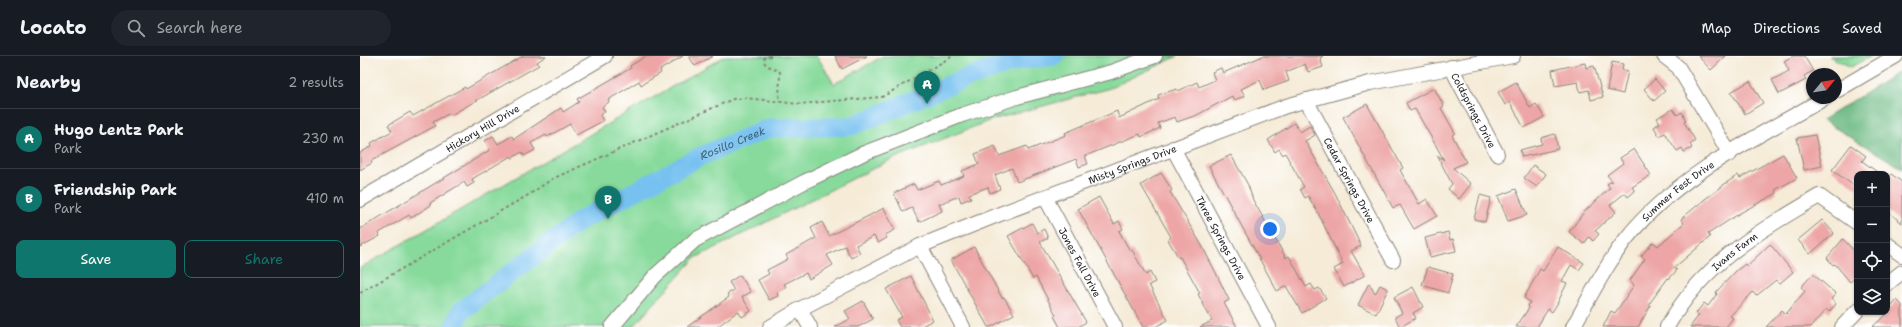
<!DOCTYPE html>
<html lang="en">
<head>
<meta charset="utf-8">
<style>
  body { margin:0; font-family:"Shantell Sans",sans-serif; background:#20242c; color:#f1f3f6 }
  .controls { position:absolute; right:12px; bottom:12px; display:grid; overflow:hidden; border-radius:8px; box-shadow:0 1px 3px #0004 }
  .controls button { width:36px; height:36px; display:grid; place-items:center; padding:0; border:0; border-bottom:1px solid #363941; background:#171b24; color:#f1f3f6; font:20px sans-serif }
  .compass { position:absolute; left:1446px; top:12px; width:36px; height:36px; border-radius:50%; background:#171b24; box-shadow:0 1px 3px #0004; rotate:60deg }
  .you { position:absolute; left:910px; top:173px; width:14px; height:14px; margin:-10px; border:3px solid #fff; border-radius:50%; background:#1a73e8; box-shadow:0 0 0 6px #1a73e833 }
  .badge { display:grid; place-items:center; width:26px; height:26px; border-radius:50%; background:#0f766e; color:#fff; font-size:13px; font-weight:700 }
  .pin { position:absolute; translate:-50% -33px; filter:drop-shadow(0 1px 2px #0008) }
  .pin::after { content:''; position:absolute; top:21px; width:14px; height:12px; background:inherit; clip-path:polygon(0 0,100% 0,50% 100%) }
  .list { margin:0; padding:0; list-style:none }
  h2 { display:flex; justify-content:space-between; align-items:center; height:52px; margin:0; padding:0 16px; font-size:17px }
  h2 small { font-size:13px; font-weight:400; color:#9ea1a6 }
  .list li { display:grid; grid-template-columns:26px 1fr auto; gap:12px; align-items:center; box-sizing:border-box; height:60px; padding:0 16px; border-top:1px solid #363941 }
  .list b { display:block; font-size:15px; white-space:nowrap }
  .list p { margin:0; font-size:13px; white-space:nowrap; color:#9ea1a6 }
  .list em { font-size:13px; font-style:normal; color:#9ea1a6 }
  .actions { display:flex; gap:8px; padding:12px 16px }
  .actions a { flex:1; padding:9px 0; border:1px solid #0f766e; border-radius:8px; text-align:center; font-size:14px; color:#0f766e }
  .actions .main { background:#0f766e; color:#fff }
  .icon { flex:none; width:22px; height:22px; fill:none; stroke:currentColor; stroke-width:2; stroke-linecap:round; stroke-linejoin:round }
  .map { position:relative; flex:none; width:1542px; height:271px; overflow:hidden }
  header { display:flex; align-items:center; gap:24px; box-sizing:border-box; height:56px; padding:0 20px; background:#171b24; border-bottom:1px solid #363941 }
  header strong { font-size:19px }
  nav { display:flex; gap:22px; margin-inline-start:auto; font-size:14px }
  .search { width:280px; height:36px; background:#20242c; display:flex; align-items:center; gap:10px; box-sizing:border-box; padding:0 14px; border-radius:22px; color:#9ea1a6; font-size:15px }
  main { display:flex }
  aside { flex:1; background:#171b24 }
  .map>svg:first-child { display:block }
  .green { fill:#87da9b; stroke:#527b5c }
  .forest { fill:#6dba83; stroke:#446b50 }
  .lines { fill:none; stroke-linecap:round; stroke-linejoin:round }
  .river { stroke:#77c1f0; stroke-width:19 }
  .building { fill:#eda6a5 }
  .minor-casing { stroke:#88847a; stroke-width:16 }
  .path { stroke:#88847a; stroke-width:2; stroke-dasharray:3 3; stroke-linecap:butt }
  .minor { stroke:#fff; stroke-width:14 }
  .labels { text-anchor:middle; stroke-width:3.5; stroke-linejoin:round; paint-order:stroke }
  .street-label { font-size:10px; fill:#1c1c1c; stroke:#fff }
  .water-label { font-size:11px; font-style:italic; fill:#405e71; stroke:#fff }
</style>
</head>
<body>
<header>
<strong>Locato</strong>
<div class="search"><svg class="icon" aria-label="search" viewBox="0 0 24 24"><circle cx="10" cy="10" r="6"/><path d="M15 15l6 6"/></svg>Search here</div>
<nav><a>Map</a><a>Directions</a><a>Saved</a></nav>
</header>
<main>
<aside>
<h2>Nearby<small>2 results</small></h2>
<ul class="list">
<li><span class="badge">A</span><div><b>Hugo Lentz Park</b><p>Park</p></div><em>230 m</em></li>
<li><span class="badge">B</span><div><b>Friendship Park</b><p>Park</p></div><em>410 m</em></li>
</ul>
<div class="actions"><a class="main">Save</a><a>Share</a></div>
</aside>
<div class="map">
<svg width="1542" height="271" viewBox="0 0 1542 271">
  <rect width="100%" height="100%" fill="#fff"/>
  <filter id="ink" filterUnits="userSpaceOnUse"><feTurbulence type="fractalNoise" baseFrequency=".025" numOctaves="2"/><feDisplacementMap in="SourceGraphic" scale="8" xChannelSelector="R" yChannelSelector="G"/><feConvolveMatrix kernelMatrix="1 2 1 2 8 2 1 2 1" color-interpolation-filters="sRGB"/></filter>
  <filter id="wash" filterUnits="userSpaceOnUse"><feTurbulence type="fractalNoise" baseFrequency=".012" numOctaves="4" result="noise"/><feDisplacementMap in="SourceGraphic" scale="16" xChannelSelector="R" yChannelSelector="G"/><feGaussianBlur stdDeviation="0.9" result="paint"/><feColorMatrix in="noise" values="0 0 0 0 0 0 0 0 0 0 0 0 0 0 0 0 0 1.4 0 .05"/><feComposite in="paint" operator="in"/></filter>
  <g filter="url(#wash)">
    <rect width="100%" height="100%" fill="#f5ebd7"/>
    <path class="green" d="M365,0H457L474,28L523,0H818L750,32L631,64L530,104L335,202L273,271H0V212Z
      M1469,0H1511L1491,11Z"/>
    <path class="forest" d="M1542,14V112L1462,64Z"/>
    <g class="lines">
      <path class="river" id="s1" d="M94,271L101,255L221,164L341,100L409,72L492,70L601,24L660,4L695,0"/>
    </g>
    <g id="blocks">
      <path class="building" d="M163,0H186L177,6L179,9L91,59L90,57L73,66L75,70L11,105L12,107L0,114V97L12,90L11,87L32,75L28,69L50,56L53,60L105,31L106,33Z
        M286,0H323L300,14L301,17L281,29L279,25L248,44L249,46L242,51L245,56L240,59L243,65L216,79L210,68L187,81L186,79L171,87L175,94L164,100L162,96L152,102L151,100L112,123L114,127L107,131L104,126L70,147L71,149L51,162L49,159L19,177L20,180L0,191V173L130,94L125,85L133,80L138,88L152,80L154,83L201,52L203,56L219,46L217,43L271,12L270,10Z
        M329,0H353L335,10Z
        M475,0H507L482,13Z
        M903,0H963L960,2L963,11L948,16L945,8L926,16L929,25L904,34L900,24L881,33L885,40L874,44L872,40L837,59L817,66L815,61L798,67L800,72L781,81L780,78L725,100L728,108L719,111L716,103L657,126L652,112L635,119L640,133L630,137L628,131L609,138L611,142L601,146L599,140L579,148L582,155L559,166L552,152L543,156L534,137L554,128L557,134L579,125L581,129L604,120L602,115L619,108L615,98L635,90L639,100L667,90L668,94L706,79L705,77L757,55L759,62L799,43L798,39L817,33L818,35L837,26L839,31L855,24L852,16L861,12L863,17Z
        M1338,0H1366L1351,14Z
        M1433,0H1444L1453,15L1444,20L1446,24L1419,38L1412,24L1429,15L1424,5Z
        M1252,6L1263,8L1262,14L1268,15L1263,38L1247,34Z
        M1225,7L1226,12L1234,10L1243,41L1231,44L1229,34L1220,36L1218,26L1195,30L1192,14Z
        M1295,23L1305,35L1294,45L1284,33Z
        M1390,25L1403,47L1385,58L1371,36Z
        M1156,26L1170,52L1176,48L1184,61L1164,72L1150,46L1145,49L1138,36Z
        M1074,32L1084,50L1081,52L1095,77L1092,79L1106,106L1093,112L1111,128L1099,143L1088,133L1092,128L1077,99L1084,104L1075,88L1055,53L1050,55L1046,47Z
        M1007,48L1043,112L1040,114L1059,148L1067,143L1077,160L1054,173L1040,149L1033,152L983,61Z
        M1313,53L1317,59L1322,56L1326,65L1324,66L1335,84L1330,88L1332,92L1324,96L1322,92L1317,95L1305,77L1299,80L1294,71L1300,67L1297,62Z
        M934,67L940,76L950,70L954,77L955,79L945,85L975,137L1001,190L991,195L1005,219L984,231L974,213L983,208L958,157L948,140L945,142L940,133L944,131L925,97L923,99L919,93L915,96L908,84Z
        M1195,78L1198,93L1162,101L1160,94L1182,88L1181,82Z
        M1455,79L1462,110L1444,114L1437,82Z
        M1491,89L1506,100L1502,105L1520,118H1497V132L1472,114Z
        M1274,93L1291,119L1272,131L1275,135L1268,141L1265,137L1250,149L1256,156L1235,175L1239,178L1233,185L1229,181L1224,188L1209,176L1224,156L1250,132L1247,128L1252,125L1247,119L1263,107L1260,102Z
        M1423,98L1437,122L1415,134L1417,137L1380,157L1348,178L1350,181L1314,212L1317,214L1309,223L1308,222L1289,248L1291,249L1278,271H1243L1251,255L1255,257L1274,229L1270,224L1285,203L1281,200L1293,186L1298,190L1324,167L1321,163L1345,143L1363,130V129L1378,119L1380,122Z
        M871,99L888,129L893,144L926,202L929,200L946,231L951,228L955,234L959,232L966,242L942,257L926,230L917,235L849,110Z
        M1173,109L1186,118L1177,131L1164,122Z
        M801,117L812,134L810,136L841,188L854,213L869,244L864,247L877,271H840L852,265L838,238L840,237L820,201L819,202L808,184L811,181L781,129Z
        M1531,118L1542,126V167L1527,155V125Z
        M1156,133L1167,159L1148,165L1138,140Z
        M1120,139L1131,142L1125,166L1114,163Z
        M739,141L754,168L759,165L763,173L759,175L770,195L772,194L786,219L790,216L795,226L789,229L808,264L795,271H783L718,153Z
        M524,152L535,174L525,179L527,182L518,187L514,180L496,189L500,197L491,202L485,190L467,199L473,209L449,223L446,217L424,228L426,231L417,236L418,240L409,244L398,224L409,218L407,214L428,203L426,199L456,182L451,172L462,166L469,180Z
        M1462,164L1474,177L1450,198L1438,184Z
        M672,167L677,177L684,173L688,182L680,186L726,266L718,271H700L694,260L696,259L676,221L673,223L648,180Z
        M1088,176L1090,184L1093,183L1096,195L1070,201L1065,182Z
        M1483,183L1497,198V220L1490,226L1475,208L1473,209L1467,202Z
        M1410,188L1433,216L1419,228L1416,224L1396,240L1393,236L1370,260L1373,262L1366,271H1330L1339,259L1336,257L1344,247L1348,250L1357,238L1356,236L1376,215L1385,208L1387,210Z
        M614,191L642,242L644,241L654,258L631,271H628L591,204Z
        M1198,191L1224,207L1219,214L1211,209L1202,225L1207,227L1197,248L1192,256L1188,253L1177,271H1156L1169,252L1168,250L1170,246L1164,242L1180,213L1183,215Z
        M1068,211L1093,218L1088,237L1062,229Z
        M1453,218L1476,238L1471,243L1476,248L1469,256L1466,253L1451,271H1406L1422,254L1426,258L1445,235L1441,231Z
        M380,219L391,236L382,241L391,255L382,261L378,255L357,271H327L369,241L367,238L374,234L369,226Z
        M551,220L573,264L560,271H540L536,264L542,261L526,233Z
        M1009,227L1015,238L1020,229L1028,233L1016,258L998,249Z
        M1053,231L1063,251L1053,257L1056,262L1040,271L1035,261L1042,257L1034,241Z
        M1537,244L1542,249V271H1512L1526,259L1525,258Z
        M503,245L513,263L498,271H475L490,263L485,255Z"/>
    </g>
  </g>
  <g filter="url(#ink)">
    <use href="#blocks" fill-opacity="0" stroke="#88847a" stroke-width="1"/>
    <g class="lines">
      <defs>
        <g id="minor">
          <path d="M1304,0L1318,11L1370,98"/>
          <path id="s2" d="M1091,11L1137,98"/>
          <path d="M1476,35L1536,0"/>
          <path id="s3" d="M946,44L1033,204"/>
          <path id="s4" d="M813,92L909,271"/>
          <path id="s5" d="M685,141L755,271"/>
          <path id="s6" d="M0,144L245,0"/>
          <path d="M1527,188L1542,199"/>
          <path d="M560,190L603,271"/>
          <path d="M1527,228L1542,216"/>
          <path d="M440,253L450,271"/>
          <path d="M252,271L295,220L335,184L444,126L502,98L602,59L657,41L751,16L795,0"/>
          <path id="s7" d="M410,271L440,253L560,190L640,158L926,50L1010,27L1153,0"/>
          <path id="s8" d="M1213,271C1230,241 1245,210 1266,183C1316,119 1396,82 1465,42"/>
          <path id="s9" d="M1307,271C1343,207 1398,176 1459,140L1497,167"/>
          <path d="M1482,271L1497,255"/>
        </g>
      </defs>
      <use href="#minor" class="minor-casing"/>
      <path class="path" d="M411,0L405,1L403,4L406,9L420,16L419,46
        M0,237L170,138L192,123L373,43L386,42L439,48L522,41L593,0"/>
      <use href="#minor" class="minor"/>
    </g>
  </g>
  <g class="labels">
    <g class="street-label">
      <text dy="4" stroke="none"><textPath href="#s2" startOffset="49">Coldsprings Drive</textPath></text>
      <text dy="4" stroke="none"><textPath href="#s6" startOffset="142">Hickory Hill Drive</textPath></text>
      <text dy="4" stroke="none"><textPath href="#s7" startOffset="398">Misty Springs Drive</textPath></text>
      <text dy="4" stroke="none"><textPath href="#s3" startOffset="91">Cedar Springs Drive</textPath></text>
      <text dy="4" stroke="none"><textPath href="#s8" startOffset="174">Summer Fest Drive</textPath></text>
      <text dy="4" stroke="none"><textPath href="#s4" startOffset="102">Three Springs Drive</textPath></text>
      <text dy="4" stroke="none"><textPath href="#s9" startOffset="102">Ivans Farm</textPath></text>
      <text dy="4" stroke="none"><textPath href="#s5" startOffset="74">Jones Fall Drive</textPath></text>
    </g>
    <g class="water-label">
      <text dy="4" stroke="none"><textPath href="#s1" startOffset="338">Rosillo Creek</textPath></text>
    </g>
  </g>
</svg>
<div class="controls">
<button>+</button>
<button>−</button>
<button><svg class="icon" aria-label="locate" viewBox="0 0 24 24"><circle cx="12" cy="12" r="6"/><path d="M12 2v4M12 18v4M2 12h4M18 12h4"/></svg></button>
<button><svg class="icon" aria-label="layers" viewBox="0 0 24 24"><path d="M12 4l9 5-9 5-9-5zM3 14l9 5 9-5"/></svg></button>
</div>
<svg class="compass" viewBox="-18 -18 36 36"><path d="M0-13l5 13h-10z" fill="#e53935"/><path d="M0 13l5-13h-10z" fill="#9ea1a6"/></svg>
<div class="you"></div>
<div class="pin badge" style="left:567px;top:48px">A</div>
<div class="pin badge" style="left:248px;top:163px">B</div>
</div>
</main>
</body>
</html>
